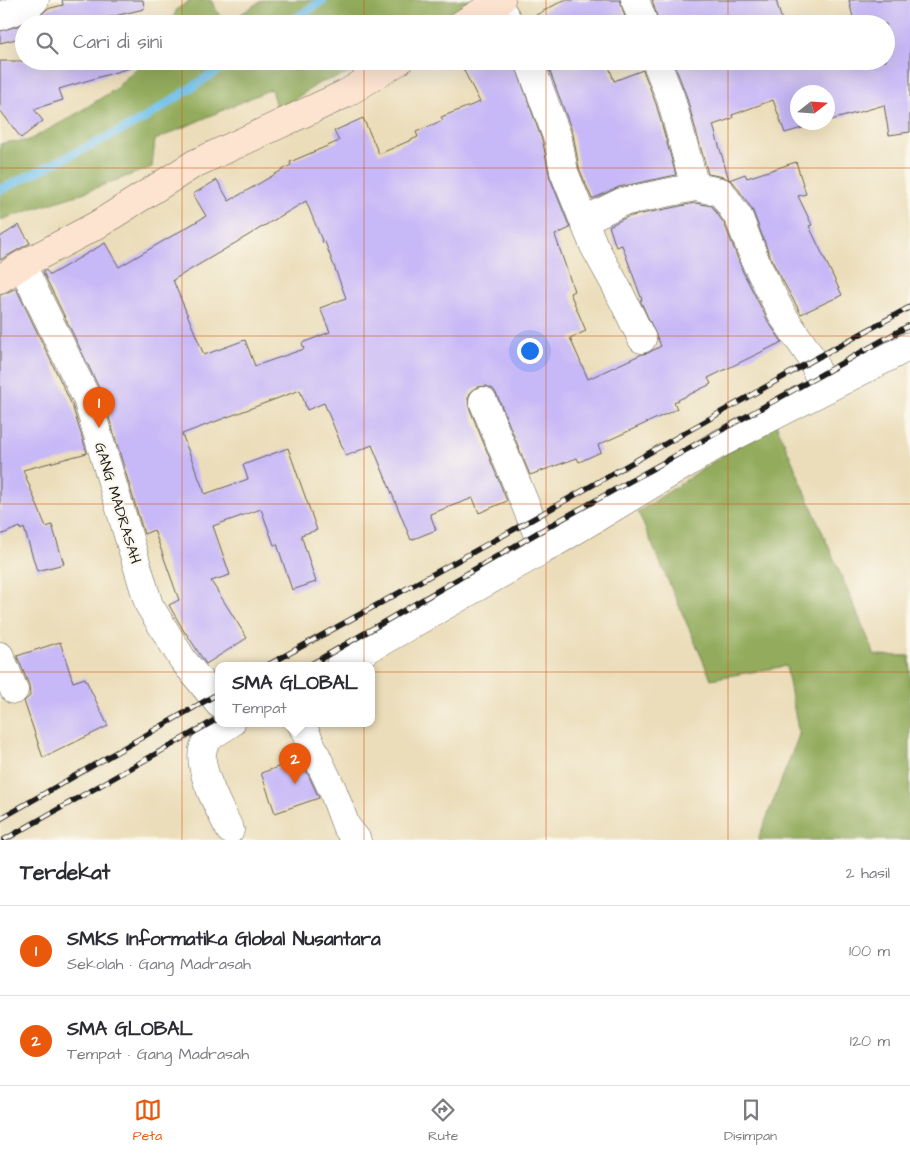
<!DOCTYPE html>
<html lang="id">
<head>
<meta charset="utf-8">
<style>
  body { margin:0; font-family:"Architects Daughter",sans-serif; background:#f7f7f7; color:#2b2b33 }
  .compass { position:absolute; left:790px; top:85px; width:45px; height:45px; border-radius:50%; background:#fff; box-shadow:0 5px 20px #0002; rotate:73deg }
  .you { position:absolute; left:529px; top:350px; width:18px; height:18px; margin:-12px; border:4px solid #fff; border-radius:50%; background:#1a73e8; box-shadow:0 0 0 8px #1a73e833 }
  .badge { display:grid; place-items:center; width:32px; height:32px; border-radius:50%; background:#ea580c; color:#fff; font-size:16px; font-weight:700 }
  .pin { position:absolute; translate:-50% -41px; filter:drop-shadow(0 1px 2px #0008) }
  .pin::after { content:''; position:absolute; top:26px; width:18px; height:15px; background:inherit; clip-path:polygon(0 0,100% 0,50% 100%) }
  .popup { position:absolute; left:215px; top:662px; width:160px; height:65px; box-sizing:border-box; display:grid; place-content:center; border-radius:10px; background:#fff; filter:drop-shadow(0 1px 4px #0005); font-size:16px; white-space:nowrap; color:#7c7c81 }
  .popup b { font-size:19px; color:#2b2b33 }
  .popup::after { content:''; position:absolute; left:50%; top:100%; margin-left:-10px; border:10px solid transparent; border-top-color:#fff }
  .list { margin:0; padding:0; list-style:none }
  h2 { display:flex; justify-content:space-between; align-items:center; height:65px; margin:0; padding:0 20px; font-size:21px }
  h2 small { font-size:16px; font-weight:400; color:#7c7c81 }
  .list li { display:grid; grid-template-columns:32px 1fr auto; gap:15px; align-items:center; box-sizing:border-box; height:90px; padding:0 20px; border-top:1px solid #e1e1e2 }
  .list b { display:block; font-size:19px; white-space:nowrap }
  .list p { margin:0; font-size:16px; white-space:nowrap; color:#7c7c81 }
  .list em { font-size:16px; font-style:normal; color:#7c7c81 }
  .icon { flex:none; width:28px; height:28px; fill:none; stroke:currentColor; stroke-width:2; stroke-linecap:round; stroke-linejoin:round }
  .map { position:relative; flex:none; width:910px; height:840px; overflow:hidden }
  .search { position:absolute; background:#fff; box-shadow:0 5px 20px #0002; left:15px; right:15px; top:15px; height:55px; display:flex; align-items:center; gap:12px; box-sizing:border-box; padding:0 18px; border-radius:28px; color:#7c7c81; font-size:19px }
  .sheet { height:245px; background:#fff }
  nav { display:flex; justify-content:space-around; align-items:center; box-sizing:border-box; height:70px; border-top:1px solid #e1e1e2; background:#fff; font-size:14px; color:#7c7c81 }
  nav a { display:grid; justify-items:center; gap:2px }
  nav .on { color:#ea580c }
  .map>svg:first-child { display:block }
  .forest { fill:#92ab5c; stroke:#57643c }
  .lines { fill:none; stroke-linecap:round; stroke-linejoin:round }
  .stream { stroke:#6fc0ea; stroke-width:9 }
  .building { fill:#c7b8f7; fill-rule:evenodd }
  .minor-casing { stroke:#646053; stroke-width:29 }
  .secondary-casing { stroke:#646053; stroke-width:29 }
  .minor { stroke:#fff; stroke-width:28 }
  .secondary { stroke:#fde4d1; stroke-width:28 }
  .rail-casing { stroke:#1c1c1c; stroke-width:5.5 }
  .rail { stroke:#fbf7ec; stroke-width:4; stroke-dasharray:11; stroke-linecap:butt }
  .grid { fill:none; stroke:#d4530e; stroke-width:1; stroke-opacity:0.55 }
  .labels { text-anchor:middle; stroke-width:4.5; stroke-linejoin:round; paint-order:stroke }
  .street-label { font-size:15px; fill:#1c1c1c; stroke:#fbf7ec }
</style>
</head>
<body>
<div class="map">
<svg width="910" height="840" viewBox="0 0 910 840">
  <rect width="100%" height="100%" fill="#fbf7ec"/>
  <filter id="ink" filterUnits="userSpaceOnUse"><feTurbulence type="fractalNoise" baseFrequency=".02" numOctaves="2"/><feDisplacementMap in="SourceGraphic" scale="10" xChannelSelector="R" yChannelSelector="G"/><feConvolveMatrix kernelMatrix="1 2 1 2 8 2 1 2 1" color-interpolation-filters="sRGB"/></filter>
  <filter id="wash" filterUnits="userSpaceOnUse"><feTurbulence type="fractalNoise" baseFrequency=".0096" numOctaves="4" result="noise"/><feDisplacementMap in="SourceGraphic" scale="20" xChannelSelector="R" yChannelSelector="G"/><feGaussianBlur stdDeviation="1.12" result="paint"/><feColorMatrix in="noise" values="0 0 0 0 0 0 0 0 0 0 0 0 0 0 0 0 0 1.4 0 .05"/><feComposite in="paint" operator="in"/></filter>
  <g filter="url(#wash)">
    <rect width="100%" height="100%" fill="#ebddb9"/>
    <path class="forest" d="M191,0H211L224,24H170L177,9Z
      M262,0H473L444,24H226Z
      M144,61H377L358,71L319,83L277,111L271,89L155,140L152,167L74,196L0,220V144L7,142L27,141L66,120L114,90Z
      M775,421L875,655L910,656V840H758L799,735L786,666L711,679L638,512Z"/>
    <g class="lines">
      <path class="stream" d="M288,24L323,0
        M0,190L142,120L232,61"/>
    </g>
    <g id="blocks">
      <path class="building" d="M62,0H143L144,9L81,24H25L38,18L47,9L63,5Z
        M564,0H620L627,24H526L525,21Z
        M652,0H776L783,24H659Z
        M849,0H910V132L889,135L884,105L828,121V92H798V122H823L785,133L773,100L732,115L733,118L713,125L729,180L724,177L708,174L686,95L673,61H886V24H835L853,18Z
        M24,24V37L0,43V31Z
        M0,61H132L133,67L59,89L63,100L34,109L43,121L21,138L0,110Z
        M459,61H514L543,143L550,178L570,228L555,235L574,291L570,293L586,331L570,338L588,379L642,354L648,353L661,346L640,300H642L622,245L616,247L609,226L627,217L695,203L712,206L725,225L743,272L769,323L782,342L708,378L711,384L674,402L677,409L598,445L601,452L579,462L577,458L530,475L497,395L493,389L486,386L477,387L471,391L468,398L469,407L507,501L479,513L473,498L430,514L436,530L411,540L372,445L346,456L324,403L307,410L300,390L182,434L205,494L248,479L243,465L288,448L317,530L301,535L316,582L292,590L277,544L274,545L261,509L213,526L230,575L211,581L247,638L206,664L186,633H185L169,605L179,600L154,530L144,534L102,394L43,272L46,270L50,275L105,243L119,267L206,216L193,194L217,180L229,201L291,165L290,162L339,141L334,131L363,118L379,154L418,137L416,132L443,120L441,117L480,102ZM306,201L323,243L325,242L346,298L320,308L330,332L302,343L304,349L255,366L245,340L204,355L173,280Z
        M546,61H607L614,81L643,70L656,104L676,175L619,187L592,199L579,168L573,134Z
        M796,162L806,194L798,196L812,225L809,226L842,295L801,314L771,259L752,209L734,183L729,180L745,174L747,178Z
        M19,225L30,243L0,260V237Z
        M16,288L72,405L87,453L23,470L46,527L52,525L64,564L37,571L24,528L21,530L20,527L0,535V295L8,292Z
        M60,642L73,682L85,678L108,726L43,758L24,701L30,696L29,685L17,656Z
        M301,759L319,798L275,813L261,773Z"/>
    </g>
  </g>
  <g filter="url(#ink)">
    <use href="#blocks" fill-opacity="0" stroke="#646053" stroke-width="1"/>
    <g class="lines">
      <defs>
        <path id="minor" d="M635,0L644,24
          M497,3L510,24
          M0,16L28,6L35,0
          M529,61L558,139L564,172L594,246L616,286L642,339
          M656,61L671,99L695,187L721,192L739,218L757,265L783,316L813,360L823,390
          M585,220L622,202L695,187
          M22,265L87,399L149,605L183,660L219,704
          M483,401L537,533L541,551
          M0,656L14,690
          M340,665L541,551L717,445L910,346
          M301,723L333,791L346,826L357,840
          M230,830C220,810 192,762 206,742C211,734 224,728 231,723"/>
        <path id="secondary" d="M462,24L501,0
          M0,279L22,265L97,225L194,164L345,94L399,61"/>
      </defs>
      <use href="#minor" class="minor-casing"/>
      <use href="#secondary" class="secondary-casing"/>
      <use href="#minor" class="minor"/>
      <use href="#secondary" class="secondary"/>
      <defs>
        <path id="rail" d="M268,665L531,520L813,360L910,307
          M310,665L537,533L910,325
          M0,819L219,693
          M4,840L219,718"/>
      </defs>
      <use href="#rail" class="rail-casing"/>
      <use href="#rail" class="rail"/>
    </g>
  </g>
  <path class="grid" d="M182,0V24M364,0V24M546,0V24M728,0V24M182,61V840M364,61V840M546,61V840M728,61V840M0,168H910M0,336H910M0,504H910M0,672H910"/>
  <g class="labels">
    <g class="street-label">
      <text transform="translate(118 503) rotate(73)" y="5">GANG MADRASAH</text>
    </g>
  </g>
</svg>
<svg class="compass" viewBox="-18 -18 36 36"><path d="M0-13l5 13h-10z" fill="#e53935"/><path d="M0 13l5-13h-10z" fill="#7c7c81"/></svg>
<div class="you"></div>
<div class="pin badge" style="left:99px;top:428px">1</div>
<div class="pin badge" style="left:295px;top:784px">2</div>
<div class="popup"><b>SMA GLOBAL</b>Tempat</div>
<div class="search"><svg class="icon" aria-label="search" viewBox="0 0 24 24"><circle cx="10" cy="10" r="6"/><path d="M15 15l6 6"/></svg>Cari di sini</div>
</div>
<section class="sheet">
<h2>Terdekat<small>2 hasil</small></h2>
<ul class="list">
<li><span class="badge">1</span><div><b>SMKS Informatika Global Nusantara</b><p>Sekolah · Gang Madrasah</p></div><em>100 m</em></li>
<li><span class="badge">2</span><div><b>SMA GLOBAL</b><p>Tempat · Gang Madrasah</p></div><em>120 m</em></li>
</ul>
</section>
<nav>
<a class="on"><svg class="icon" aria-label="map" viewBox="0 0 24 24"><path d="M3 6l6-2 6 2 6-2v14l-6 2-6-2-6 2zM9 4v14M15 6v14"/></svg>Peta</a>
<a><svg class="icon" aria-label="directions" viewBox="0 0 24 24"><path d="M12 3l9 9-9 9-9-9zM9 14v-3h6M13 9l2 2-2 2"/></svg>Rute</a>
<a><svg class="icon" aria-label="saved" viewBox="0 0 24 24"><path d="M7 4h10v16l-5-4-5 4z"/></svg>Disimpan</a>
</nav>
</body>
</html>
